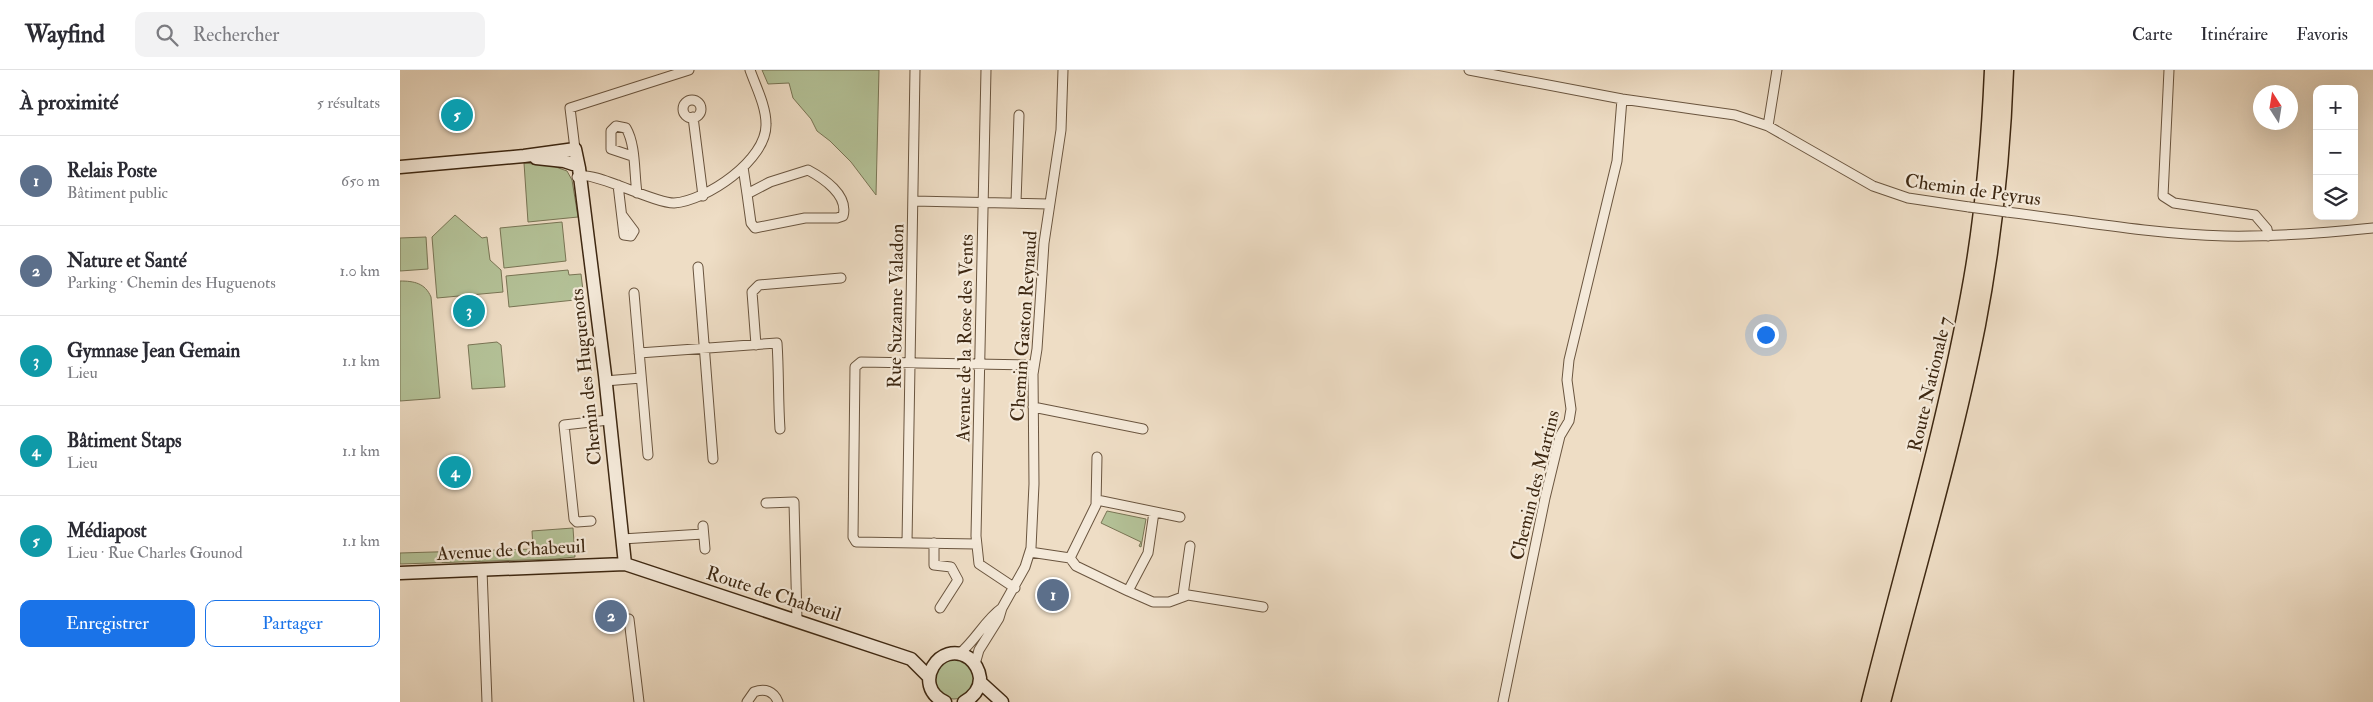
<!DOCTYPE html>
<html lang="fr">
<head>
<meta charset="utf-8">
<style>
  body { margin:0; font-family:"IM FELL Double Pica",serif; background:#f2f2f3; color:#2b2b33 }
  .controls { position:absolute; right:15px; top:15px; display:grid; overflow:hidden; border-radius:10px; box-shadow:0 5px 20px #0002 }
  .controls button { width:45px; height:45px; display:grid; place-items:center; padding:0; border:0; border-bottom:1px solid #e1e1e2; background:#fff; color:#2b2b33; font:25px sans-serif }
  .compass { position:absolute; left:1853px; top:15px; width:45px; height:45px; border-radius:50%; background:#fff; box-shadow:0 5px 20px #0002; rotate:348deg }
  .you { position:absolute; left:1365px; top:264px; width:18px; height:18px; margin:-12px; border:4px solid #fff; border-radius:50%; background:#1a73e8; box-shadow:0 0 0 8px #1a73e833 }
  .badge { display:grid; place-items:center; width:32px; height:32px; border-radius:50%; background:#1a73e8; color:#fff; font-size:16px; font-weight:700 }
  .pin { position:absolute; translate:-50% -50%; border:2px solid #fff; box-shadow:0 1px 5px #0006 }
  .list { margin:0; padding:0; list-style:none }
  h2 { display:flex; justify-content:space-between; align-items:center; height:65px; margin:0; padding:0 20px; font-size:21px }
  h2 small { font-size:16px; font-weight:400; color:#7c7c81 }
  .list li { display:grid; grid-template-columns:32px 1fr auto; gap:15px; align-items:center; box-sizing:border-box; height:90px; padding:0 20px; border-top:1px solid #e1e1e2 }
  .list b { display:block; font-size:19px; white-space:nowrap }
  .list p { margin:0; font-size:16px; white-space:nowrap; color:#7c7c81 }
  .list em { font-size:16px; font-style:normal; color:#7c7c81 }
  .actions { display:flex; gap:10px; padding:15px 20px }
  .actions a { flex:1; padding:11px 0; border:1px solid #1a73e8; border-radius:10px; text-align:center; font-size:18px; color:#1a73e8 }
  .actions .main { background:#1a73e8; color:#fff }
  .icon { flex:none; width:28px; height:28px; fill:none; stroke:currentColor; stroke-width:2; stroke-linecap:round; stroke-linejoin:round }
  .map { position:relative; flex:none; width:1973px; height:632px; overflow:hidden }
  header { display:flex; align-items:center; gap:30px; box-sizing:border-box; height:70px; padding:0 25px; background:#fff; border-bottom:1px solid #e1e1e2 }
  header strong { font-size:24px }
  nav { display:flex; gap:28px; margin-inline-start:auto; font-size:18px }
  .search { width:350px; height:45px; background:#f2f2f3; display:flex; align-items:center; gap:12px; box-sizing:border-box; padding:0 18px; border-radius:10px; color:#7c7c81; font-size:19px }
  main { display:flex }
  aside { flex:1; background:#fff }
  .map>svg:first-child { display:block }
  .green { fill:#b4c298; stroke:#797555 }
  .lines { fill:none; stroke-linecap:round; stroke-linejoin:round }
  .street-casing { stroke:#6a553f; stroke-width:11 }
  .secondary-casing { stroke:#3e2812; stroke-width:15 }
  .highway-casing { stroke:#3e2812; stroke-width:19 }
  .street { stroke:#f4e9d9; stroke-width:9 }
  .secondary { stroke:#f4e9d9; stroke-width:12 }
  .highway { stroke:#eeddc5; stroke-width:16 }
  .street-bridge-casing { stroke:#6a553f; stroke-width:11; stroke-linecap:butt }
  .street-bridge { stroke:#f4e9d9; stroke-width:9 }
  .labels { text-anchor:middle; stroke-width:4.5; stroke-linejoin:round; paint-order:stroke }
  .street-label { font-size:19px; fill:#3e2812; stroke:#f4e9d9 }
</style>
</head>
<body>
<header>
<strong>Wayfind</strong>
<div class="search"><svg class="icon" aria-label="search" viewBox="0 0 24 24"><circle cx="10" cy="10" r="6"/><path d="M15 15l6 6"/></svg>Rechercher</div>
<nav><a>Carte</a><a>Itinéraire</a><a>Favoris</a></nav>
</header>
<main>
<aside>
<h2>À proximité<small>5 résultats</small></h2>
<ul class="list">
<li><span class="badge" style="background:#5c6f8a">1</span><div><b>Relais Poste</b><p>Bâtiment public</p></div><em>650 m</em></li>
<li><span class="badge" style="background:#5c6f8a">2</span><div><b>Nature et Santé</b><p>Parking · Chemin des Huguenots</p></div><em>1.0 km</em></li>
<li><span class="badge" style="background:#0f9aa8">3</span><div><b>Gymnase Jean Gemain</b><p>Lieu</p></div><em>1.1 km</em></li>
<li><span class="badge" style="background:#0f9aa8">4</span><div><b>Bâtiment Staps</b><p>Lieu</p></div><em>1.1 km</em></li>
<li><span class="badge" style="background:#0f9aa8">5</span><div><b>Médiapost</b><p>Lieu · Rue Charles Gounod</p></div><em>1.1 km</em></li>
</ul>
<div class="actions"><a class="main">Enregistrer</a><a>Partager</a></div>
</aside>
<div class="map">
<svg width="1973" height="632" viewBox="0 0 1973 632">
  <rect width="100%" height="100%" fill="#eeddc5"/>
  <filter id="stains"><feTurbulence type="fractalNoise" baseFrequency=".004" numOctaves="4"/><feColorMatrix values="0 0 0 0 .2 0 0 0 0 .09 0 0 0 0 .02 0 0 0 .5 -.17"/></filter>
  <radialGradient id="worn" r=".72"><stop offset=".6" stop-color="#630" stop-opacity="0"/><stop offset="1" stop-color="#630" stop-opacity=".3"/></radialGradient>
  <path class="green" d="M362,0H479L476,125L451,92L430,71L417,61L411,49L393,28L389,13L368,14Z
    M124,93L153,96L167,101L172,110L178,147L128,152Z
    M55,145L82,168L87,167L90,190L101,200L103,222L37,228L32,167Z
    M162,152L166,191L104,198L100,158Z
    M26,167L28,199L0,201V168Z
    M168,200L169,205L181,204L184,229L109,237L106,206Z
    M0,211C14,211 25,213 31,227L40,328L0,331Z
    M97,272L101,275L105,317L72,319L68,275Z
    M707,441L746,449L741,477L739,476L741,472L701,453Z
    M173,458L175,487L155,489L0,494V483L133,479L132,461Z
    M534 609a20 20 0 1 1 40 0a20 20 0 1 1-40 0Z"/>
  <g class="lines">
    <defs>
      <path id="street" d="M586,0L576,466L579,494L615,518
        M1069,0L1222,29L1335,45L1368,56L1473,116L1508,128L1569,137
        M1769,0L1763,126L1774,133L1855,145L1867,159L1868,166
        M283 39a9 9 0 1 1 18 0a9 9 0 1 1-18 0Z
        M293,47L303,126
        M1368,56L1377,0
        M175,79L170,38L289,0
        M232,86L211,79V61L216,56L226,58C236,75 234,103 237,123
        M343,97L347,124
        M408,100C423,108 449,125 443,146L437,148H405L355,158L351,153L347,124L370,112Z
        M177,107C189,98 252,133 274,133C306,131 367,90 366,54C366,36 356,17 350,0
        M218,115L224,165L231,166L234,161L222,145
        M513,131L648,134
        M616,132L619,45
        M1607,142C1679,151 1752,164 1825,166C1875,167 1924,163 1973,158
        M298,197L313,389
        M234,223L248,385
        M356,275L352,222L359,215L441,208
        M239,283L377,273C379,302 378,330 380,359
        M205,311L241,308
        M633,337L743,359
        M697,430L780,447
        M366,433L394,432L397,550
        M191,451L177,452L174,449L164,355L209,350
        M303,456L305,479
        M222,469L303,464
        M507,472L515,0
        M534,473V495L551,497L558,510L540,538
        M576,474L456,472L453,467L455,297L461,292L634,295
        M630,482L670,488L696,435L697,387
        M670,488L676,496L728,521L748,483L754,442
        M82,500L87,632
        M728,521L753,532H769L788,525L863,537
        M783,525L790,476
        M229,549L239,632
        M559,584C576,570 585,550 602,538
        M575,594L579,580L599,548L602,538L625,497L631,478L634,414L633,304L637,279L644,173L661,60L663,0
        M347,632L354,622C365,618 374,621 378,632
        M1103,632L1145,428L1160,366L1169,351L1171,339L1167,310L1169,290L1217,91L1222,29"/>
      <path id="secondary" d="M175,79L179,98L205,305L225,494
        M136,88L164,91L173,94
        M0,97L124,86L175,79
        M0,503L225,494L502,586L511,589L529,607
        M580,612L602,632
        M545,632C510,616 540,568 569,588C575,593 579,600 580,608C580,619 573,627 564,632"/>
      <path id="highway" d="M1470,632C1505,492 1547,353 1572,210C1584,141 1590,70 1593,0
        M1482,632C1514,507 1552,382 1577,255C1593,171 1602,86 1605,0"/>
    </defs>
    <use href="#street" class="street-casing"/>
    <use href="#secondary" class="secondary-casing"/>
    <use href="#highway" class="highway-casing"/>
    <use href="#street" class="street"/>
    <use href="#secondary" class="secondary"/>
    <use href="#highway" class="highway"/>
    <defs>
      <path id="street-bridge" d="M1569,137L1607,142"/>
    </defs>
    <use href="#street-bridge" class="street-bridge-casing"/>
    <use href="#street-bridge" class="street-bridge"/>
  </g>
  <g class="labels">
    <g class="street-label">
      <text transform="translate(1573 119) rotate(8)" y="7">Chemin de Peyrus</text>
      <text transform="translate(495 236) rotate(-89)" y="7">Rue Suzanne Valadon</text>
      <text transform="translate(623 256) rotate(-86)" y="7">Chemin Gaston Reynaud</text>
      <text transform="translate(564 268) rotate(-89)" y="7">Avenue de la Rose des Vents</text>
      <text transform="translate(185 307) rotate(-96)" y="7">Chemin des Huguenots</text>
      <text transform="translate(1529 314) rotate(-77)" y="7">Route Nationale 7</text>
      <text transform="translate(1134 415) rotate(-76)" y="7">Chemin des Martins</text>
      <text transform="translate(111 479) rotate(-3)" y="7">Avenue de Chabeuil</text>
      <text transform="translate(374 523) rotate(18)" y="7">Route de Chabeuil</text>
    </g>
  </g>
  <rect width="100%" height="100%" filter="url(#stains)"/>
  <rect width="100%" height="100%" fill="url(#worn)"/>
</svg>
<div class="controls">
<button>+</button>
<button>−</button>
<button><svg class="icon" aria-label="layers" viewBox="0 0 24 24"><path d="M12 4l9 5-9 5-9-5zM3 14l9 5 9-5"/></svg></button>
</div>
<svg class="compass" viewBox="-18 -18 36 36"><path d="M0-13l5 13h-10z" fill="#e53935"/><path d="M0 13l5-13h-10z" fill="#7c7c81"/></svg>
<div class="you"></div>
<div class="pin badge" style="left:653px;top:525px;background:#5c6f8a">1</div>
<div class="pin badge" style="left:211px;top:546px;background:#5c6f8a">2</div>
<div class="pin badge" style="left:69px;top:241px;background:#0f9aa8">3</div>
<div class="pin badge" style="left:55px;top:402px;background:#0f9aa8">4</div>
<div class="pin badge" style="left:57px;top:45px;background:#0f9aa8">5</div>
</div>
</main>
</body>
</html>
